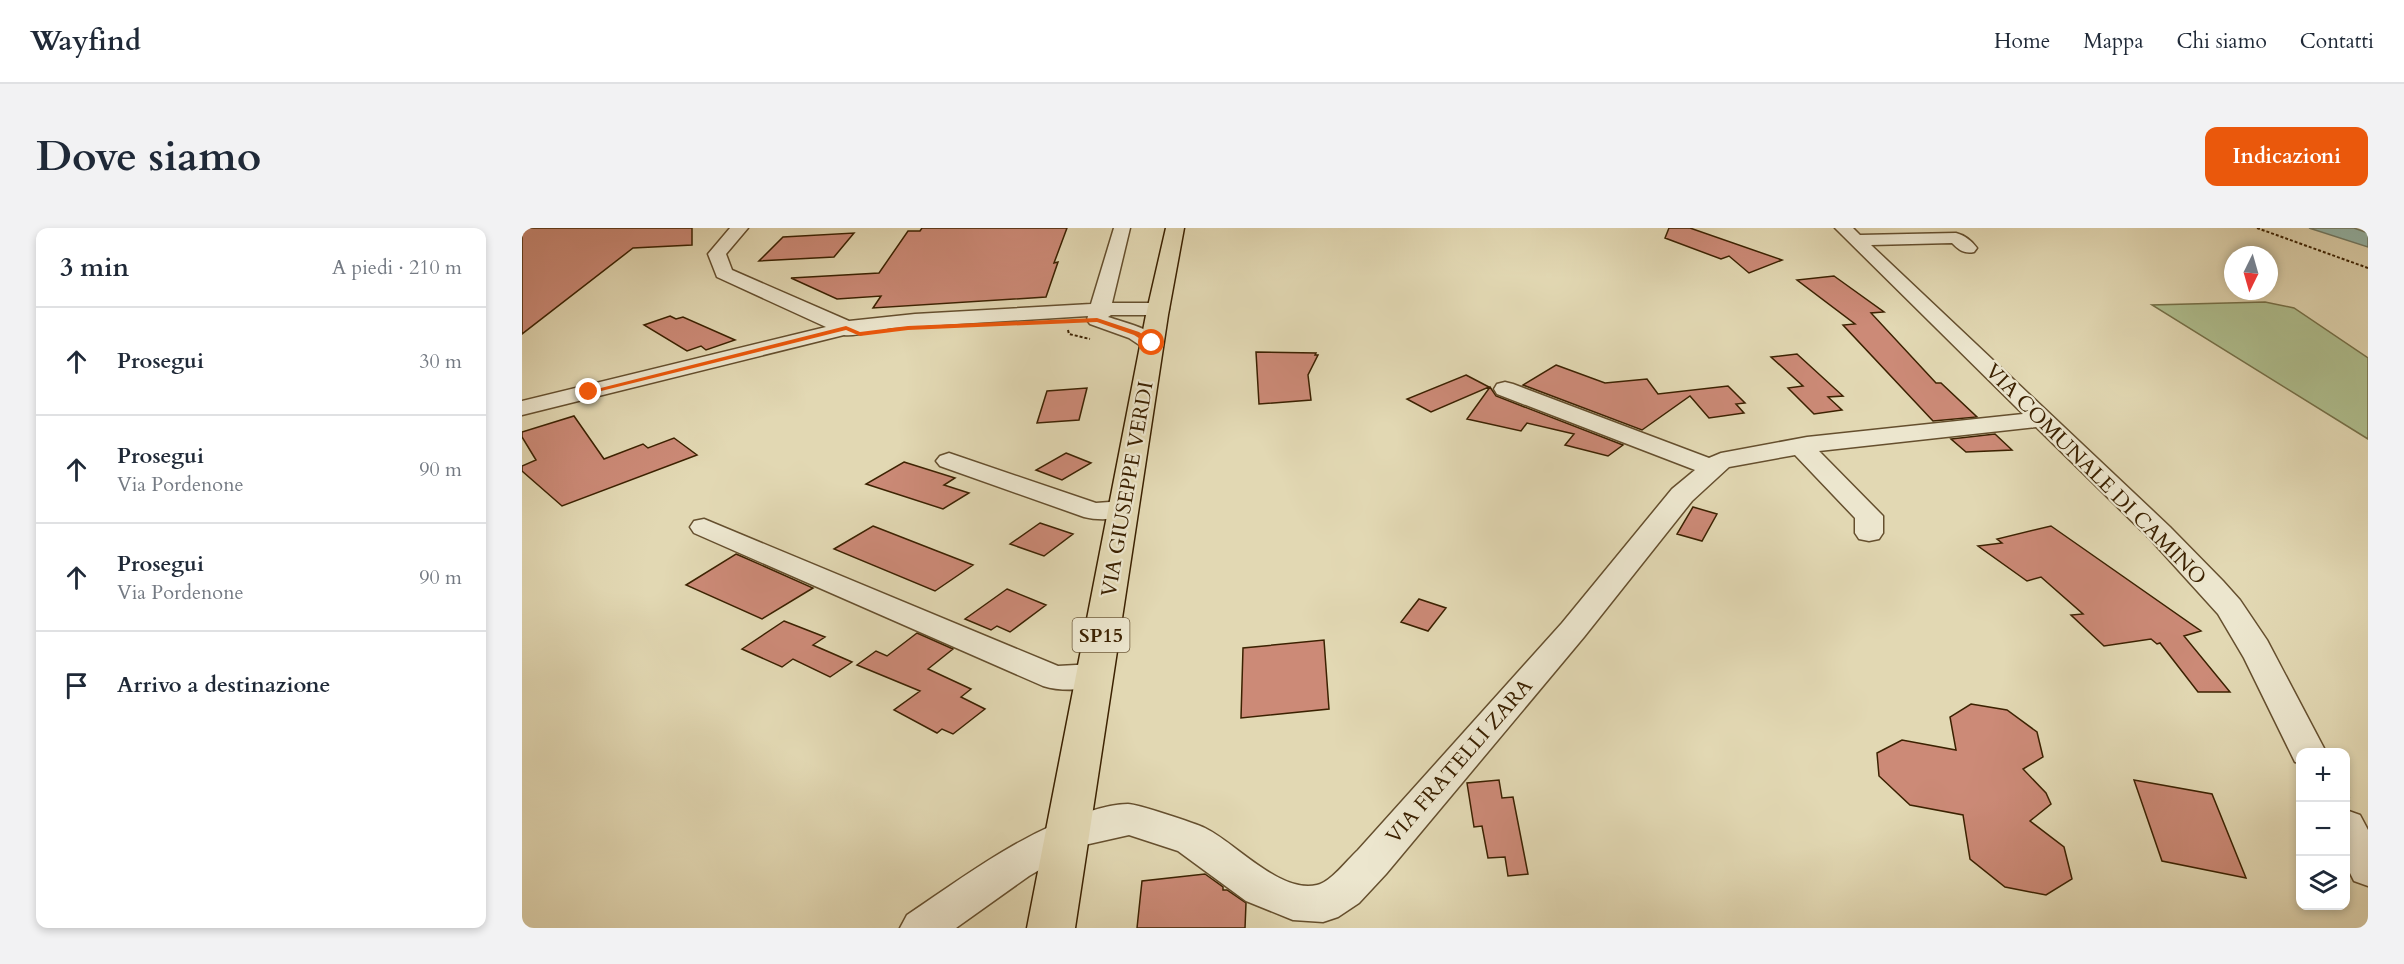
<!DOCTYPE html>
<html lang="it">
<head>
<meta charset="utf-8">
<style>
  body { margin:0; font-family:Cardo,serif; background:#f2f2f3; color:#1f2937 }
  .controls { position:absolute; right:18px; bottom:18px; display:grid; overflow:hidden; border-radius:12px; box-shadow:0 3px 9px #0003 }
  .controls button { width:54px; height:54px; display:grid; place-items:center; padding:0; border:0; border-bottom:2px solid #e0e1e3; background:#fff; color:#1f2937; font:30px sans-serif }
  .compass { position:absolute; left:1702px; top:18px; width:54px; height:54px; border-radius:50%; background:#fff; box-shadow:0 3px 9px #0003; rotate:185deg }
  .stop { position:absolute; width:18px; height:18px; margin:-14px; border:4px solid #ea580c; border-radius:50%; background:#fff }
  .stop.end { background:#ea580c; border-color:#fff; box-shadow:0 2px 6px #0008 }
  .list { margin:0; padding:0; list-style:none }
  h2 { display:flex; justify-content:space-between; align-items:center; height:78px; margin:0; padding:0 24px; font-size:26px }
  h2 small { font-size:20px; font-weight:400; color:#747a83 }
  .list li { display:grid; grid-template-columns:39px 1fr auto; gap:18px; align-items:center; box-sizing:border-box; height:108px; padding:0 24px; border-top:2px solid #e0e1e3 }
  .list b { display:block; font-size:22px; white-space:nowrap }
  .list p { margin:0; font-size:20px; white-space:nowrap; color:#747a83 }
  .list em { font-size:20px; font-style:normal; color:#747a83 }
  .icon { flex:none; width:33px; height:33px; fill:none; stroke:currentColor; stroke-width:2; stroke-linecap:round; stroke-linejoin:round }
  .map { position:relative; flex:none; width:1846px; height:700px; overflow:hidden; border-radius:12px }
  header { display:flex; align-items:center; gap:36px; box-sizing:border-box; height:84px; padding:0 30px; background:#fff; border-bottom:2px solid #e0e1e3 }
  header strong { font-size:28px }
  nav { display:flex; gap:33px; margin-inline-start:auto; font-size:21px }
  .intro { display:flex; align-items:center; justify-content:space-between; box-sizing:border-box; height:144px; padding:0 36px }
  h1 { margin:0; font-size:42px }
  .button { padding:15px 27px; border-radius:12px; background:#ea580c; color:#fff; font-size:21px; font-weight:700 }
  main { display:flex; gap:36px; padding:0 36px }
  aside { flex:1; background:#fff; border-radius:12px; box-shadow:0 3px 9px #0003 }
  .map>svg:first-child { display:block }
  .green { fill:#afbf8f; stroke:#757048; stroke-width:1.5 }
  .water { fill:#95baae; stroke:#717d69; stroke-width:1.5 }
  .building { fill:#cc8a77; stroke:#3b2101; stroke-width:1.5 }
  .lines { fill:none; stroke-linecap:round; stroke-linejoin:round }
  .minor-casing { stroke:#654f2e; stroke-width:3 }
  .major-casing { stroke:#3b2101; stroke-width:3 }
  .path-far1 { stroke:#3b2101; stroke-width:2; stroke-dasharray:3 2; stroke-linecap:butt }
  .path { stroke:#3b2101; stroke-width:4.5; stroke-dasharray:6 4; stroke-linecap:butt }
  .minor { fill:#ece6ce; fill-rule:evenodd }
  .major { fill:#e2d8b3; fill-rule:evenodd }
  .route { fill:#ea580c }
  .labels { text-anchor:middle; stroke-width:4.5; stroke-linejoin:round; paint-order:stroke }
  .shield { fill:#ece6ce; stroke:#705c3e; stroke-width:1.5 }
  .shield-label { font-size:20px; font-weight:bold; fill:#3b2101 }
  .street-label { font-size:21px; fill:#3b2101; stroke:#ece6ce }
</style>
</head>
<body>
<header>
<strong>Wayfind</strong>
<nav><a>Home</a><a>Mappa</a><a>Chi siamo</a><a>Contatti</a></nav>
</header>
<div class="intro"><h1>Dove siamo</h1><a class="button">Indicazioni</a></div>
<main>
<aside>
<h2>3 min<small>A piedi · 210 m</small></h2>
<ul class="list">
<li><svg class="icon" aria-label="ahead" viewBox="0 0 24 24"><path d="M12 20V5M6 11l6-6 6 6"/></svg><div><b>Prosegui</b></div><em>30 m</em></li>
<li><svg class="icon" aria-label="ahead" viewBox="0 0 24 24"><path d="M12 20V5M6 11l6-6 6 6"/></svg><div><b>Prosegui</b><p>Via Pordenone</p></div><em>90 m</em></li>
<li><svg class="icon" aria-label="ahead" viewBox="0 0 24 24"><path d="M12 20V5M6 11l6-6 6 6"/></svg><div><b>Prosegui</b><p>Via Pordenone</p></div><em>90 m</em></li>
<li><svg class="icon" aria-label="arrive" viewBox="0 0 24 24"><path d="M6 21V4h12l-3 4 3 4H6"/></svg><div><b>Arrivo a destinazione</b></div></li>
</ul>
</aside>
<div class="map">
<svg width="1846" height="700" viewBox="0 0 1846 700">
  <rect width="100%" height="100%" fill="#e2d8b3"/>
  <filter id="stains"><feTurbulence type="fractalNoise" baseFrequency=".00333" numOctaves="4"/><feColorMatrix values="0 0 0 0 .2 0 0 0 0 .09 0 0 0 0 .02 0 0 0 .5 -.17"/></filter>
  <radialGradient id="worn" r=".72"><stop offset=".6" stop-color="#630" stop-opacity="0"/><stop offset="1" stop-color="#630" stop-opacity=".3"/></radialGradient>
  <path class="green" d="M1743,74L1772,80L1846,130V211L1630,77Z"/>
  <path class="water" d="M1787,0H1832L1846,5V19Z"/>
  <path class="building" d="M0,0H170V17L111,20L0,106Z
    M400,0H545L532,35L536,34L524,69L351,80L359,68L315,71L269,50L357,45L386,3H398Z
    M1147,0H1168L1260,32L1227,45L1207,28L1199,31L1143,10Z
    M332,5L312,29L237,33L261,9Z
    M1312,48L1362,84L1349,85L1414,155H1419L1455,189L1411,193L1321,97L1333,96L1275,52Z
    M148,88L154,91L161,89L213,112L184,122L179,118L165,123L122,97Z
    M734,124L794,125L793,127H796L786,147L789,172L737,176Z
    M1275,126L1321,168L1306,169L1320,182L1292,186L1266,160L1281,158L1249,129Z
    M1034,137L1083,155L1125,151L1136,166L1206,158L1223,175L1214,176L1222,185L1187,190L1168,168L1120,202L1001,157Z
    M944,147L967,159L909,184L885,171Z
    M968,159L974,168L1101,217L1086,228L1043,217L1052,206L1005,195L999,203L945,191Z
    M565,160L557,192L515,195L525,163Z
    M52,188L82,231L121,216L126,220L152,210L175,227L40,278L0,243V238L14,232L0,209V204Z
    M1473,206L1490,222L1444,224L1429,211Z
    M544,225L569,235L540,252L514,242Z
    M382,234L433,250L422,257L447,265L421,281L344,256Z
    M1171,279L1195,286L1180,313L1155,306Z
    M518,295L551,306L522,328L488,316Z
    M351,298L415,323L451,337L413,363L312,321Z
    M1529,298L1679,403L1662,408L1708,464H1676L1638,415L1635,416L1629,411L1582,418L1549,387L1561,386L1519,349L1505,353L1456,318L1480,315L1475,311Z
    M214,326L221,329L291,360L240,391L164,357Z
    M485,361L524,377L488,404L475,398L469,402L443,391Z
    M897,371L924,380L906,403L879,394Z
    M262,393L303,409L291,417L330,434L308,449L271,431L260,439L220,421Z
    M395,405L431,421L406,441L449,461L439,469L463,481L431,506L420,501L415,505L372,482L398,463L335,437L354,423L365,428Z
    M802,412L807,481L719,490L721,420Z
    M1449,476L1485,482L1515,504L1521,529L1501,541L1524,565L1529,576L1508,593L1542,619L1550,651L1524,667L1483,659L1448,631L1441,587L1388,577L1357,548L1355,525L1380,512L1434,522L1428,489Z
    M977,552L980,570L991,569L1006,646L986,648L983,629L966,630L960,598L952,599L945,555Z
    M1612,552L1690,566L1724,650L1640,633Z
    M683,646L701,659V662H705L724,675L723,700H615L620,653Z"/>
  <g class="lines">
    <defs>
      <path id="minor" d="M208,0H226L204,26L210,42L327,93L393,86L569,76L592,0H608L590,75H637L644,77L647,81L644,85L637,87H589L586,89C603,95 630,100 641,115L638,120L630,121L622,120L607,110L568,96L565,92L566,88L370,100C358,102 331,109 322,107L0,187V173L304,99L195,49L186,26Z
        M1313,0H1331L1338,7L1434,5C1442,7 1450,13 1455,20L1452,24C1442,26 1437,22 1430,15L1349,17L1648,299L1701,353L1718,372L1745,412L1804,524H1778V535L1773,534L1722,430L1696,386L1628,311L1514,199L1297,223L1361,288V305L1357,311L1347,313L1337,311L1333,305V290L1273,227L1207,239L1170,273L1062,409L864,646L837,675L816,689L801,694L771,692L724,673L656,623L607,607L558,618L507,648L434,700H378L385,687C443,648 499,605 566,584C578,580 593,576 606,576C615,576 673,595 683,600C714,615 758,666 795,657C809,654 825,632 836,622L1040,395L1150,261L1173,242L975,166L972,161L975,156L983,154L991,156L1187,230L1199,225L1285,209L1501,186Z
        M427,225L574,275L601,273L611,275L615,281L611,287C595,291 578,293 562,289L418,238L414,233L418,228Z
        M182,291L536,438L572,436L584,440L589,448L584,456C564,462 541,464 521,458L172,305L168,299L172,293Z
        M1824,582L1838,587L1846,602V658L1832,653L1824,637Z"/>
      <path id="major" d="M644,0H662L646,87L553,700H505L624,87Z"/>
    </defs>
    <use href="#minor" class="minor-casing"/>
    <use href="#major" class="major-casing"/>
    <path class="path-far1" d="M1735,0L1846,40
      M546,102L547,106L568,111"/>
    <path class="path" d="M1824,565L1827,573"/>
    <use href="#minor" class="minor"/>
    <use href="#major" class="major"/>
  </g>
  <path class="route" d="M575,90L617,104L633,115L628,117L612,107L575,94L386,102L338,108L324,102L67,166L63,164L324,98L338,104L386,98Z"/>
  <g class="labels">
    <rect class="shield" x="550.5" y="390" width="57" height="34" rx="4.5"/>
    <g class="shield-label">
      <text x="579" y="414">SP15</text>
    </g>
    <g class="street-label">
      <text transform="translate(1574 246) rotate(45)" y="7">VIA COMUNALE DI CAMINO</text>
      <text transform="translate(605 261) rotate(-80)" y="7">VIA GIUSEPPE VERDI</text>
      <text transform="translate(937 533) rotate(-49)" y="7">VIA FRATELLI ZARA</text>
    </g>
  </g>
  <rect width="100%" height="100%" filter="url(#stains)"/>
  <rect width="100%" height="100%" fill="url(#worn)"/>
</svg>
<div class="controls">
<button>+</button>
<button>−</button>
<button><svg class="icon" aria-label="layers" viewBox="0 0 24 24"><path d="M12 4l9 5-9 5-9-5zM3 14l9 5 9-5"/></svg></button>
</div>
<svg class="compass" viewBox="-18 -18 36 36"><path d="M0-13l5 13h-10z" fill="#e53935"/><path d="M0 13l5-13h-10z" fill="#747a83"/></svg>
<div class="stop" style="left:630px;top:115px"></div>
<div class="stop end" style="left:67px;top:164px"></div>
</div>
</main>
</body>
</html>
